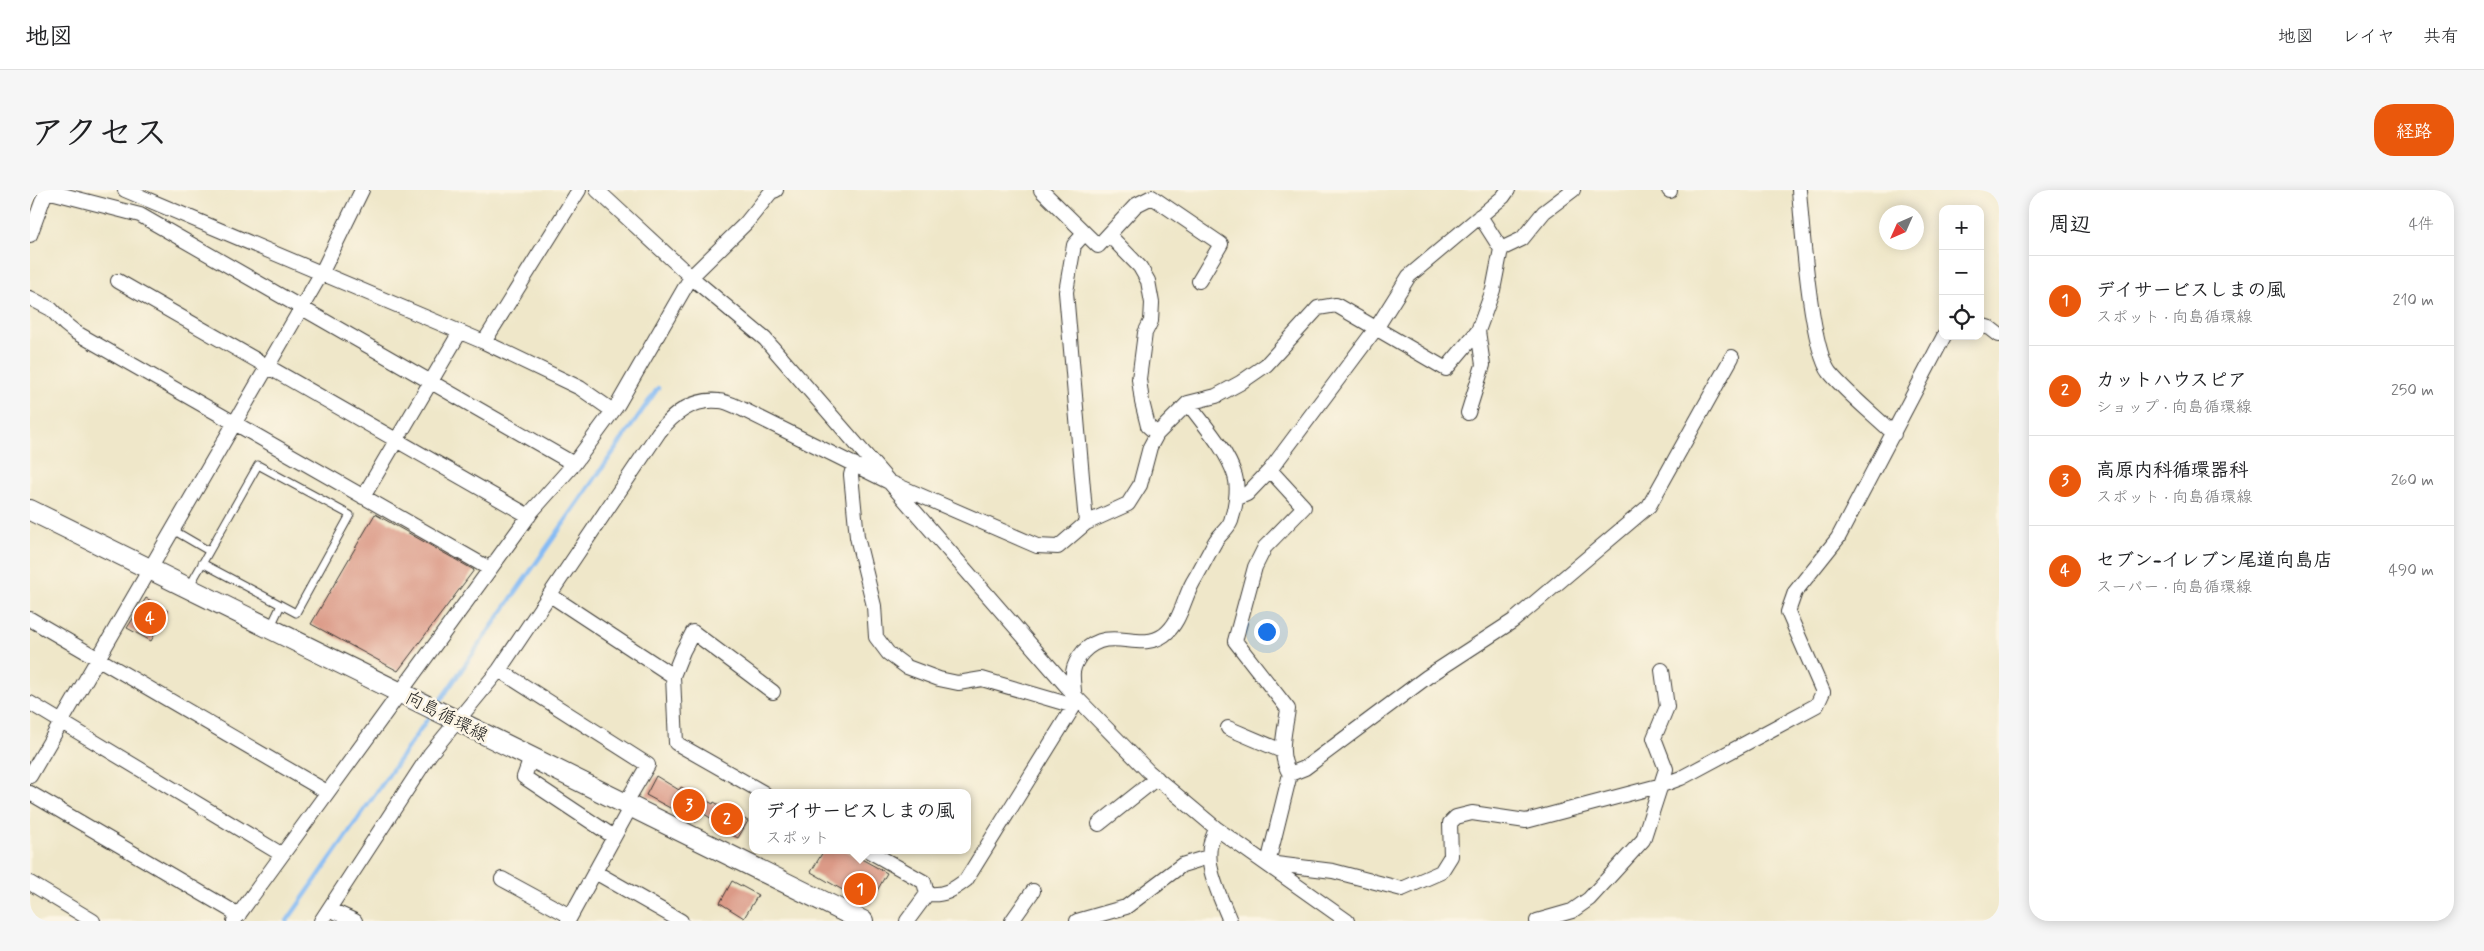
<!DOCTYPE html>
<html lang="ja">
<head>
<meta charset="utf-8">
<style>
  body { margin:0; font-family:Mynerve,"Klee One",sans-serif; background:#f6f6f6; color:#202124 }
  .controls { position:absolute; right:15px; top:15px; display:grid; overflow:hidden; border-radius:10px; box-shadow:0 2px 12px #0003 }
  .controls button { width:45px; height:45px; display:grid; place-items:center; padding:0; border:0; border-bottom:1px solid #e0e0e0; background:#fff; color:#202124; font:25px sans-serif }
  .compass { position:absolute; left:1849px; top:15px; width:45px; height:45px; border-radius:50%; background:#fff; box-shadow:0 2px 12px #0003; rotate:225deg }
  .you { position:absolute; left:1236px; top:441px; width:18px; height:18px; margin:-12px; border:4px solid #fff; border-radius:50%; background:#1a73e8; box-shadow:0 0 0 8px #1a73e833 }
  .badge { display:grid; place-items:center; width:32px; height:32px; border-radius:50%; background:#ea580c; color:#fff; font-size:16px; font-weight:700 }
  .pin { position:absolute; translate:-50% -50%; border:2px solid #fff; box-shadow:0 1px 5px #0006 }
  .popup { position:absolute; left:719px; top:599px; width:222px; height:65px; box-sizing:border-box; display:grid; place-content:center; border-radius:10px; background:#fff; filter:drop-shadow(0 1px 4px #0005); font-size:16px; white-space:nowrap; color:#757577 }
  .popup b { font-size:19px; color:#202124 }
  .popup::after { content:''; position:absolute; left:50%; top:100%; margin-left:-10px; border:10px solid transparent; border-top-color:#fff }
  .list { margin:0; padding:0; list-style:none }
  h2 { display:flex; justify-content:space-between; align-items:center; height:65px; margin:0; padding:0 20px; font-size:21px }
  h2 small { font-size:16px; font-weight:400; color:#757577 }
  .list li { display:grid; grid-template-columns:32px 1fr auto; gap:15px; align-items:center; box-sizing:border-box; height:90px; padding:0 20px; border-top:1px solid #e0e0e0 }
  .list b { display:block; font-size:19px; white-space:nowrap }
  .list p { margin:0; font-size:16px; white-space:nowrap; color:#757577 }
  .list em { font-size:16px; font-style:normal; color:#757577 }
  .icon { flex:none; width:28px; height:28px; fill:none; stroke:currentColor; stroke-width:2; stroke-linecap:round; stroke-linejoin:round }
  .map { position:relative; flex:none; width:1969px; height:731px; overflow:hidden; border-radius:20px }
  header { display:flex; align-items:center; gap:30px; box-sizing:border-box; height:70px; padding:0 25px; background:#fff; border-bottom:1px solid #e0e0e0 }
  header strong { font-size:24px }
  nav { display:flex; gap:28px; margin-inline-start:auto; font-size:18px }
  .intro { display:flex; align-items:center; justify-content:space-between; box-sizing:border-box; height:120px; padding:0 30px }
  h1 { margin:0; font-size:35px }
  .button { padding:12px 22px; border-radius:20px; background:#ea580c; color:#fff; font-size:18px; font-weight:700 }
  main { display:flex; gap:30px; padding:0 30px }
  aside { flex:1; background:#fff; border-radius:20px; box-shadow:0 2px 12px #0003 }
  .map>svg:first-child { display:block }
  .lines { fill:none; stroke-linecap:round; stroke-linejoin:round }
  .stream { stroke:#85bbf4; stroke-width:4.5 }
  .building { fill:#db9a87 }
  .service-casing { stroke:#3c3a36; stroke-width:9 }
  .minor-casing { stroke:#3c3a36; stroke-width:16 }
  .secondary-casing { stroke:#3c3a36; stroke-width:22 }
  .service { stroke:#fff; stroke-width:7 }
  .minor { stroke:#fff; stroke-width:14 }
  .secondary { stroke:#fff; stroke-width:20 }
  .labels { text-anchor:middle; stroke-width:5; stroke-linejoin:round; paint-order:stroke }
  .street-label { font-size:18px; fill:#1c1c1c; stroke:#fcf5e5 }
</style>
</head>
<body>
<header>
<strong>地図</strong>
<nav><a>地図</a><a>レイヤ</a><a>共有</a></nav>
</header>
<div class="intro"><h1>アクセス</h1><a class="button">経路</a></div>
<main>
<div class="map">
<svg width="1969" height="731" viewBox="0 0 1969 731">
  <rect width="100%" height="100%" fill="#fcf5e5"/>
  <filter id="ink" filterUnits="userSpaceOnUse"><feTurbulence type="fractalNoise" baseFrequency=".02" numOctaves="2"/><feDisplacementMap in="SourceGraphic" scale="10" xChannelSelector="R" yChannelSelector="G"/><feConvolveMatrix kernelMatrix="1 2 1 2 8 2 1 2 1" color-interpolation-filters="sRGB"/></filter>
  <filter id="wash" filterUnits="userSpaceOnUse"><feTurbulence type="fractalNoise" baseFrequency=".0096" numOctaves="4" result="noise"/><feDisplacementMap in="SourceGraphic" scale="20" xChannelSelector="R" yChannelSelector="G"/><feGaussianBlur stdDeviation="1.12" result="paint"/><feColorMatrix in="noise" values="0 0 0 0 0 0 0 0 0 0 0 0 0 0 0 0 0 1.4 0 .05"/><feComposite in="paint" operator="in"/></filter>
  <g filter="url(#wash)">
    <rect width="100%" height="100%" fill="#efe7c9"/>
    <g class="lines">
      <path class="stream" d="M407,515L628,198
        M257,731L401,524"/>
    </g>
    <g id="blocks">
      <path class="building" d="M345,324L444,380L368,481L281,434Z
        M116,408L138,421L121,451L97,438Z
        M626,586L649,600L651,597L683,614L684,612L718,631L708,648L690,639V634L671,622L666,632L616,605Z
        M794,660H815L857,683L839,715L781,682Z
        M702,691L728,705L714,728L690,713Z"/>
    </g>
  </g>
  <g filter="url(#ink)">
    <use href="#blocks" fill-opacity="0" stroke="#3c3a36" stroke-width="1"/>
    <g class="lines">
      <defs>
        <path id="service" d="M143,340L179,361
          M172,373L251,415
          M159,397L228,275L320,325L266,423L251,415L241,436"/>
        <path id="minor" d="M13,0L110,25L544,274
          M95,0L454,152L550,198L583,221
          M567,0L661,87L735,149L1046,507L1118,581L1187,639L1317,731
          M1011,0L1068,56L1106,15L1122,7L1191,54L1169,91
          M1639,0L1640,1
          M1769,0C1772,36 1780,158 1800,183C1819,205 1843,224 1864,244
          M1054,44L1044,55L1036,102L1056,333
          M0,45L16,1
          M1080,46L1110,77L1118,91L1122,113L1121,131L1115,143L1109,189L1112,212L1118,236L1127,244
          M1471,59L1492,49L1514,22L1543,0
          M88,91L499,326
          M0,108L21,119L35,134L45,142L460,379
          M1950,135L1960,138L1969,145
          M454,152L549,0
          M1438,223L1453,175L1448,141
          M824,274L821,285L827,347L844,416L846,447L858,463L877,477L909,489L928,493L952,489L1044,516
          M1240,280L1274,317L1235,357L1225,377L1205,451L1258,519C1255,542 1247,564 1260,584L1238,673L1303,681L1372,699L1411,682L1421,666L1420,633L1426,627L1442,623L1496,631L1632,595L1651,588L1787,515L1793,502L1758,422L1765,402L1808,348L1914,146
          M333,307L430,142
          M1206,309L1217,304L1240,280L1347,137L1379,86L1473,7L1478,0
          M520,405L643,486
          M0,429L297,602
          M469,480L618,575L595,614
          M0,513L251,664
          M1198,538L1252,561
          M501,568L494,587L584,647
          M1260,584L1275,578L1397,487L1483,431L1619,316L1702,167
          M0,586L291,84L332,0
          M0,603L209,725
          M734,603L646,553L643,486L653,461L663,442L743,502
          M1069,634L1127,588
          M1187,639C1168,666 1189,703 1200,731
          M837,660L894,692L897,704
          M565,682L651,731
          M472,689L540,726
          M0,693L63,731
          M299,719L325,731
          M204,731L503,320L544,274L588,214L661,87L716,33L741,2L746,0
          M291,731L400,564L469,480L629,242C644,223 663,208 689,211C696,211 705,216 712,219L857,291L1007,356L1028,357L1056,333L1098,314L1110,295L1120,257L1127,244L1158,213L1186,206L1210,193L1236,175L1288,118L1306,115L1416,179L1448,141L1463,100L1471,59L1450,26
          M538,731L601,616
          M877,731L897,704C914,706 923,700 936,690L1044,516C1046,504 1042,494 1043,482C1044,474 1048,468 1053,462C1081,434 1108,463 1134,445C1151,432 1153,410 1163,392C1171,379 1177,366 1185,352C1189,345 1198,339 1201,331C1205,319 1209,299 1205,286C1197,260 1174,235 1158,213
          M982,731L1003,701
          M1047,731L1096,717L1152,675L1178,667
          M1507,731L1542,721L1559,709L1613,650L1636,579L1624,548L1637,517L1632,480"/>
        <path id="secondary" d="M0,320L833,731"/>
      </defs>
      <use href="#service" class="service-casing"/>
      <use href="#minor" class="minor-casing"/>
      <use href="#secondary" class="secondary-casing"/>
      <use href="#service" class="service"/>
      <use href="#minor" class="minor"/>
      <use href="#secondary" class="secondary"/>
    </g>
  </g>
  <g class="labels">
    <g class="street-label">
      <text transform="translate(417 526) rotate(27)" y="6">向島循環線</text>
    </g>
  </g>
</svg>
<div class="controls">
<button>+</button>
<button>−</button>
<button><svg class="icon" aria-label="locate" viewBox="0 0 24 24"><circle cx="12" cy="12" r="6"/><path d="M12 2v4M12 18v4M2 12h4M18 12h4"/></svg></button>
</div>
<svg class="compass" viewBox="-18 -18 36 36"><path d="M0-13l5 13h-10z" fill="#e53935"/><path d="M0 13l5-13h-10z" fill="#757577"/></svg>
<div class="you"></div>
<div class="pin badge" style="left:830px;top:699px">1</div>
<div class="popup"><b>デイサービスしまの風</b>スポット</div>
<div class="pin badge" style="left:697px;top:629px">2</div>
<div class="pin badge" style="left:659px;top:615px">3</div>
<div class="pin badge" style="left:120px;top:428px">4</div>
</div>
<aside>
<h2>周辺<small>4件</small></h2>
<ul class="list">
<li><span class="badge">1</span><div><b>デイサービスしまの風</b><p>スポット · 向島循環線</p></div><em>210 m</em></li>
<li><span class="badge">2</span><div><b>カットハウスピア</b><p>ショップ · 向島循環線</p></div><em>250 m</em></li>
<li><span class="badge">3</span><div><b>高原内科循環器科</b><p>スポット · 向島循環線</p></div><em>260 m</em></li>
<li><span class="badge">4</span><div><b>セブン-イレブン尾道向島店</b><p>スーパー · 向島循環線</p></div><em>490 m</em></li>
</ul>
</aside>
</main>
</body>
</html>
